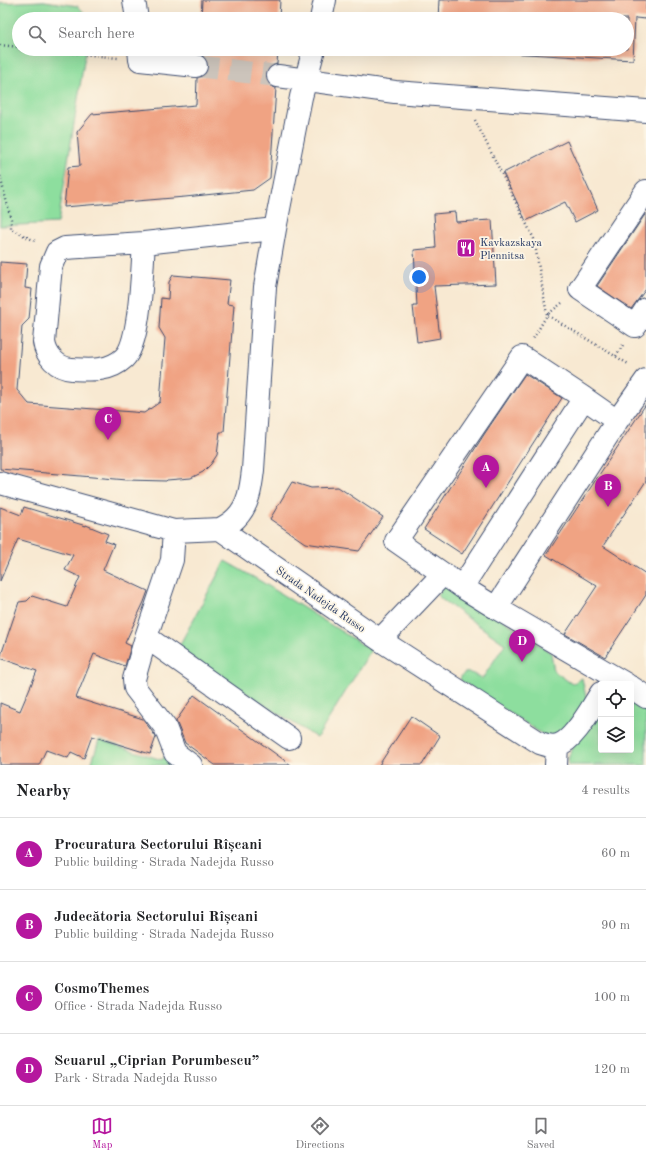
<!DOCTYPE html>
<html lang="en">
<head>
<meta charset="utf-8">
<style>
  body { margin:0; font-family:"Old Standard TT",serif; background:#f2f2f2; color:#202124 }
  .controls { position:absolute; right:12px; bottom:12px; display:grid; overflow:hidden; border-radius:4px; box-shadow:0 4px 16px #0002 }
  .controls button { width:36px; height:36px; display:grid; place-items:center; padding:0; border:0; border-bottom:1px solid #e0e0e0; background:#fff; color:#202124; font:20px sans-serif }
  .you { position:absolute; left:419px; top:277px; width:14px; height:14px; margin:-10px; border:3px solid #fff; border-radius:50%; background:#1a73e8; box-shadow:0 0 0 6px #1a73e833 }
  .badge { display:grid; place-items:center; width:26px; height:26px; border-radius:50%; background:#b5179e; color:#fff; font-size:13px; font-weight:700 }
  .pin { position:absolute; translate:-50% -33px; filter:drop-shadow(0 1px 2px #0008) }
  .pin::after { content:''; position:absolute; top:21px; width:14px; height:12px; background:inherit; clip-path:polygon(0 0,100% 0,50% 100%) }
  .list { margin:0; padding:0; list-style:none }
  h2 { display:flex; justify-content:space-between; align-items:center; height:52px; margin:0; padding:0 16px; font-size:17px }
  h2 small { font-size:13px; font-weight:400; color:#757577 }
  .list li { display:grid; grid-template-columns:26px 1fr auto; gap:12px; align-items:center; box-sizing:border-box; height:72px; padding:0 16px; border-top:1px solid #e0e0e0 }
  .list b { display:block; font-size:15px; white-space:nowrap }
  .list p { margin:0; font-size:13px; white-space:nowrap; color:#757577 }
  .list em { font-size:13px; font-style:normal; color:#757577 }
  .icon { flex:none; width:22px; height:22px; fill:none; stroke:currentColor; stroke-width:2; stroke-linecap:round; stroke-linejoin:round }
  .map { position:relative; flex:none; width:646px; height:765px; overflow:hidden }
  .search { position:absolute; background:#fff; box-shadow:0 4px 16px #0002; left:12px; right:12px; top:12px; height:44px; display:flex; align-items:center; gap:10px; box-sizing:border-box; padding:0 14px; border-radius:22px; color:#757577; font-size:15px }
  .sheet { height:340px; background:#fff }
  nav { display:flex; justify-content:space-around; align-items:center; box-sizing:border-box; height:56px; border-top:1px solid #e0e0e0; background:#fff; font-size:11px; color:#757577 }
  nav a { display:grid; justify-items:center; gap:2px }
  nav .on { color:#b5179e }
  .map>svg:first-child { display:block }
  .green { fill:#8dde9e; stroke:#54867e }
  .building { fill:#f0a383 }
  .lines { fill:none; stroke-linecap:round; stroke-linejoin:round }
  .minor-tunnel { stroke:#ccc4bb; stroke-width:22; stroke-dasharray:22 11; stroke-linecap:butt }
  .minor-casing { stroke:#3c4b6f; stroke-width:24 }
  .path { stroke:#3c4b6f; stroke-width:2.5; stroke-dasharray:1 3; stroke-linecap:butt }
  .minor { stroke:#fff; stroke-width:22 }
  .labels { text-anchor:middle; stroke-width:3.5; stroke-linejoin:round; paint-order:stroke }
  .poi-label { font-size:11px; fill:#1b2f5e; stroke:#fcf5e5; text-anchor:start }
  .street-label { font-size:11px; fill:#1b2f5e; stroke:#fcf5e5 }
</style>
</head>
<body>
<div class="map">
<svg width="646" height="765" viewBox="0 0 646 765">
  <rect width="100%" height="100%" fill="#fcf5e5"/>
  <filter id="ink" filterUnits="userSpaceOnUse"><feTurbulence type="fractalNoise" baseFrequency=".025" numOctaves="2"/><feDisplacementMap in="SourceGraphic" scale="8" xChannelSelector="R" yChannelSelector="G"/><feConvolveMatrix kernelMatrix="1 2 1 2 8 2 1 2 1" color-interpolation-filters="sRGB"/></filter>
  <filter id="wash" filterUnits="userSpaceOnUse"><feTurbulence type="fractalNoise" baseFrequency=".012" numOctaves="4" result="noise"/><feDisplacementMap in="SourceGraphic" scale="16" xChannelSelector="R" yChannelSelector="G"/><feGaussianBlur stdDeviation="0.9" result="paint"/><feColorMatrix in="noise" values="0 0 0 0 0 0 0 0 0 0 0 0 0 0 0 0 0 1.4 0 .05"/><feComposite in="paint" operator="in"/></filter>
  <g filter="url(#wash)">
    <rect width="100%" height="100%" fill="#f8e9d2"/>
    <path class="green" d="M44,1L78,6L90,19H19V49H86L58,223L0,226V3Z
      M225,561L262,582L371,650L317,738L213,672L178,648Z
      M444,586H454L551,653L554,671L572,684L582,678L587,702L554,742L460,680C463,667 474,674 482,679L505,644L441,599L438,595Z
      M631,699L646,709V765H568C568,744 589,721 601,703V750H631Z
      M99,740L162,760L164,757L176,765H91Z"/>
    <g id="blocks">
      <path class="building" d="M202,0H280L279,19H201Z
        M439,0H646V19L635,18L633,60L438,49H627V19H438Z
        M199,49H278L277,64L273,65L268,68L266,75L267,81L270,86L276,88L270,178L253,190L185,197L64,207L68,167L80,166L77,132L92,114L196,105L197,78L201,77L206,74L208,67L207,61L204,56L198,54Z
        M567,141L598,210L575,222L565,202L526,221L503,173Z
        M455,212L456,222L492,220L496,284L434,286L440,338L417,342L413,306H417L414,250L436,248L434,214Z
        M646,213V289L631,309L597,286Z
        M0,262L27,264L25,288L32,289L29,319L22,326L17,390L29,404L133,412L144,413L160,402L165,338L159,328L161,298L168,299L169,282L173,275L230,280L227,304L234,305L224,432H220L217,455L211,464L203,472L191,478L167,480L166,481L127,480L0,469Z
        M525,374L562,398L462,554L424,529L485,433Z
        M646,404V481L603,546L646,574V595L605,657L565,634L597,586L546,555Z
        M292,482L311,488L338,487L383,517L359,551L305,543L270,519Z
        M0,507L21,515L24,507L86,526V525L108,534L105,541L114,544L103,570L148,591L144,602L125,643L131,646L125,666L94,654L76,698L143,719L156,737L150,754L92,736L84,758L71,752L68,758L46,750L39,765H0V703L20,711L37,671L0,658L19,602L27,601L32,596L67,607L80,577L65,570L73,555L18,539L0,581Z
        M194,695L291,765H215L185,743L176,721Z
        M411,716L440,736L422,765H379Z"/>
    </g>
  </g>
  <g filter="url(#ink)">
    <use href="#blocks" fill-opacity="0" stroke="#3c4b6f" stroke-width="1"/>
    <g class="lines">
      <path class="minor-tunnel" d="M196,66L278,76"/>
      <defs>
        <path id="minor" d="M134,0L137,19
          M321,19L325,0
          M139,49L140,60L196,66
          M278,76L395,92L646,111
          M646,191L580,289L635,326L646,309
          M144,243C142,268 141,342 124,358C109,372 90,370 72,369C57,368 46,356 44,342L51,266L57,252L65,248L144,243L275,229
          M0,483L174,531L220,529L380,640L540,743C546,745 552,747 558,745C575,740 591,708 601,693
          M220,529C226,526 232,522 236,518C249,505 251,487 253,470L265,287L275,229L301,97L314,49
          M174,531L172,560L146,637L289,738
          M462,587L584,398L617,421
          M496,608L462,587L396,541L522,357L584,398
          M146,637L134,679L135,688L165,727L175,753L191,765
          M380,640L443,574
          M626,684L496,608L617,421L646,380
          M631,687L646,697
          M556,765L557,745"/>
      </defs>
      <use href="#minor" class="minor-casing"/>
      <path class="path" d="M0,45L19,47
        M37,49L118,58
        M475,120L534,239L547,315L533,339
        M0,176L11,219V229L37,242
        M562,303L547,315L630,365
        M616,356L623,345"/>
      <use href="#minor" class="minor"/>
    </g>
  </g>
  <defs>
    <symbol id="restaurant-square" viewBox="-11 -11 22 22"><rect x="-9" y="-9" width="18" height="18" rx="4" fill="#b5179e" stroke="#fcf5e5"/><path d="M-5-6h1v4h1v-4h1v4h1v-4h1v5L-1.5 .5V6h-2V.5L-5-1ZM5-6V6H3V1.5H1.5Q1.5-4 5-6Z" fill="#fff"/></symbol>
  </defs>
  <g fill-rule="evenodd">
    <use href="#restaurant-square" x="455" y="237" width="22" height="22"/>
  </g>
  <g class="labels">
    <g class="poi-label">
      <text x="480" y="246">Kavkazskaya<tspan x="480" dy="13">Plennitsa</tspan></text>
    </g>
    <g class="street-label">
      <text transform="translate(321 599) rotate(35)" y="4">Strada Nadejda Russo</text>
    </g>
  </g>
</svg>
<div class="controls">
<button><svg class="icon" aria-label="locate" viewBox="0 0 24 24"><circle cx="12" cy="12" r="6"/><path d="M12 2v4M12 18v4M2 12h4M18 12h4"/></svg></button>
<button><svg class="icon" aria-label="layers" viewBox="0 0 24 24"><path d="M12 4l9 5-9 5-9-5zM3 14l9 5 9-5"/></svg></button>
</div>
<div class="you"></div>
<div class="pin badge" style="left:486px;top:488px">A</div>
<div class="pin badge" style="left:608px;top:507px">B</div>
<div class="pin badge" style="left:108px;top:440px">C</div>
<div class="pin badge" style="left:522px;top:662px">D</div>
<div class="search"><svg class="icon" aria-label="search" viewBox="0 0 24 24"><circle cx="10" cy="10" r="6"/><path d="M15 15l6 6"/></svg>Search here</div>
</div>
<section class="sheet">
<h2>Nearby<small>4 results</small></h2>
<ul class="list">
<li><span class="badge">A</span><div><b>Procuratura Sectorului Rîșcani</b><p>Public building · Strada Nadejda Russo</p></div><em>60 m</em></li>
<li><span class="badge">B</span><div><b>Judecătoria Sectorului Rîșcani</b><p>Public building · Strada Nadejda Russo</p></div><em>90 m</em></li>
<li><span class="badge">C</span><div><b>CosmoThemes</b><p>Office · Strada Nadejda Russo</p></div><em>100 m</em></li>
<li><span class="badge">D</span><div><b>Scuarul „Ciprian Porumbescu”</b><p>Park · Strada Nadejda Russo</p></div><em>120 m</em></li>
</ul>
</section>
<nav>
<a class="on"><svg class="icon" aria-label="map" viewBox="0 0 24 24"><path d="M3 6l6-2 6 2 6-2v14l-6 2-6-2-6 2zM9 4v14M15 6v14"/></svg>Map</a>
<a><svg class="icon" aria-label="directions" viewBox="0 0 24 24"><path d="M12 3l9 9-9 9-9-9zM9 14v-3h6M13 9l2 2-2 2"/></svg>Directions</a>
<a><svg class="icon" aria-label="saved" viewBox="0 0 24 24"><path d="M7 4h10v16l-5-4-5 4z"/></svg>Saved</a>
</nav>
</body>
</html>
